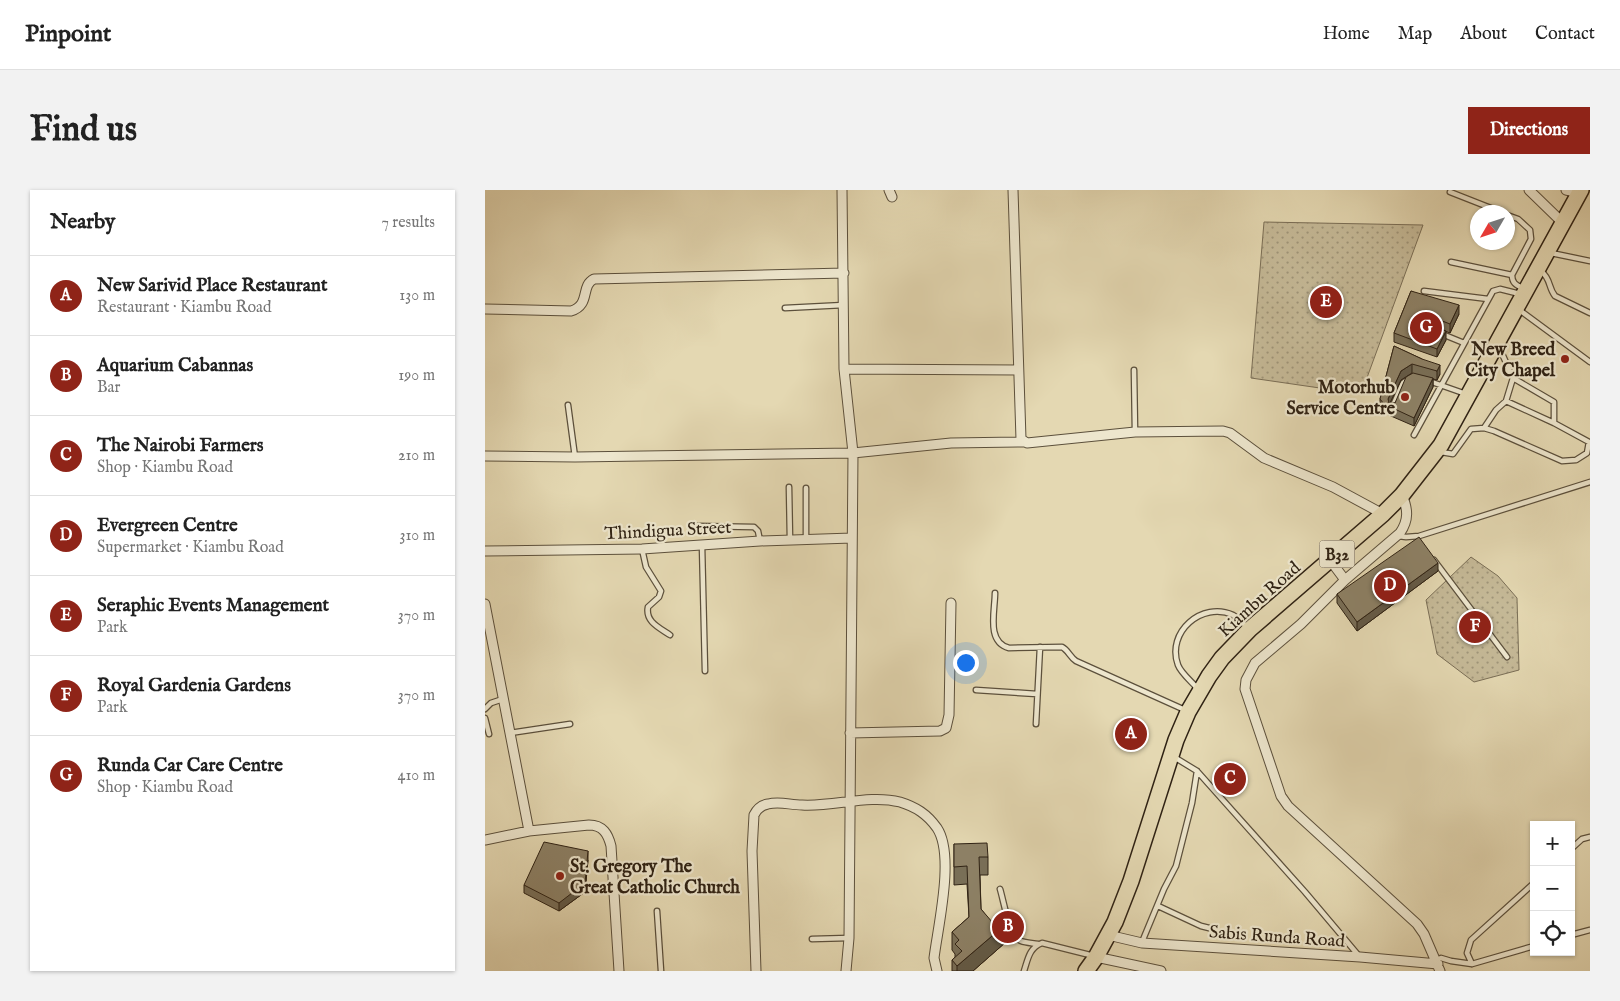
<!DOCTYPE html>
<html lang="en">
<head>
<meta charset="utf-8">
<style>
  body { margin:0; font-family:"IM FELL English",serif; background:#f2f2f2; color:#222 }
  .controls { position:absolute; right:15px; bottom:15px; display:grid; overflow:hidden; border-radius:0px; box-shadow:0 1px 4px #0004 }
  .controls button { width:45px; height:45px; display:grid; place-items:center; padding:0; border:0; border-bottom:1px solid #e0e0e0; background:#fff; color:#222; font:25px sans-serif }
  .compass { position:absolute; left:985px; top:15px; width:45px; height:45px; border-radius:50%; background:#fff; box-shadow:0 1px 4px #0004; rotate:231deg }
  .you { position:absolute; left:480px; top:472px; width:18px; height:18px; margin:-12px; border:4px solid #fff; border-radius:50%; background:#1a73e8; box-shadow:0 0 0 8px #1a73e833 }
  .badge { display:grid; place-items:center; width:32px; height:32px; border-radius:50%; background:#8f2418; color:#fff; font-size:16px; font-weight:700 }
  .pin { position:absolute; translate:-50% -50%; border:2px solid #fff; box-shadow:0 1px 5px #0006 }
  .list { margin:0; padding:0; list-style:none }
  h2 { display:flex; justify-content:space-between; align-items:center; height:65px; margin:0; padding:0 20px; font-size:21px }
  h2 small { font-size:16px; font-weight:400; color:#767676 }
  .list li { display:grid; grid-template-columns:32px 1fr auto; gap:15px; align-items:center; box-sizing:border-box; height:80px; padding:0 20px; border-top:1px solid #e0e0e0 }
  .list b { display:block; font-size:19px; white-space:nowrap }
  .list p { margin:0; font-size:16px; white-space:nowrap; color:#767676 }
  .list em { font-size:16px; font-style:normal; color:#767676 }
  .icon { flex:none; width:28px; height:28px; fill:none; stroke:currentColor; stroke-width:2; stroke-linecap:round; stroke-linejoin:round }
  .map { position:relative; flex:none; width:1105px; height:781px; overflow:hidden; border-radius:0px }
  header { display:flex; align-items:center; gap:30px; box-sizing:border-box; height:70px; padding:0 25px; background:#fff; border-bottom:1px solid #e0e0e0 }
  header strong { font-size:24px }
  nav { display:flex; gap:28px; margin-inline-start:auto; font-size:18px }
  .intro { display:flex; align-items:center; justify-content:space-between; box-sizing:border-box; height:120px; padding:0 30px }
  h1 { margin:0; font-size:35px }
  .button { padding:12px 22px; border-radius:0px; background:#8f2418; color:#fff; font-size:18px; font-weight:700 }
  main { display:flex; gap:30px; padding:0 30px }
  aside { flex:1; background:#fff; border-radius:0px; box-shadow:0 1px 4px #0004 }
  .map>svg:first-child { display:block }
  .park { fill:url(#park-dots); stroke:#7a6e56 }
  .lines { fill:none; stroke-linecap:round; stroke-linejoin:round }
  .service-casing { stroke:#5c503c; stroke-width:7 }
  .minor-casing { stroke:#5c503c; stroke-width:11 }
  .trunk-casing { stroke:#2f2214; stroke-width:18 }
  .service { stroke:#ede6cd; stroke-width:4.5 }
  .minor { stroke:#ede6cd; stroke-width:9 }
  .trunk { stroke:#e4d8b2; stroke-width:15 }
  .wall { fill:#796f58; stroke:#2f2214; fill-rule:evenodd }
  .shaded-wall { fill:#635a47; stroke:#2f2214 }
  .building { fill:#8d8166; stroke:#2f2214 }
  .poi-dot { fill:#8f2418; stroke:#ede6cd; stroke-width:2 }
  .labels { text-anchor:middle; stroke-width:4.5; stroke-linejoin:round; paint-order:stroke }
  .shield { fill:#ede6cd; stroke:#685d4c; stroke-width:1 }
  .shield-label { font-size:16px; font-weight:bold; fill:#2f2214 }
  .poi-label { font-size:18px; font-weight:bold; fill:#2f2214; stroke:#ede6cd; text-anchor:end }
  .street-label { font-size:18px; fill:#2f2214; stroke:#ede6cd }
</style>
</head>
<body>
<header>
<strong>Pinpoint</strong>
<nav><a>Home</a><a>Map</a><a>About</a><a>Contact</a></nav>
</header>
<div class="intro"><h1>Find us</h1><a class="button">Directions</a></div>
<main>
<aside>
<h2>Nearby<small>7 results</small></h2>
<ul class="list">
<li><span class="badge">A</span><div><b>New Sarivid Place Restaurant</b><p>Restaurant · Kiambu Road</p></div><em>130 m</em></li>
<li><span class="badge">B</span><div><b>Aquarium Cabannas</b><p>Bar</p></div><em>190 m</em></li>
<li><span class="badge">C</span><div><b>The Nairobi Farmers</b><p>Shop · Kiambu Road</p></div><em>210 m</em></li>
<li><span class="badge">D</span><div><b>Evergreen Centre</b><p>Supermarket · Kiambu Road</p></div><em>310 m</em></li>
<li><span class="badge">E</span><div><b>Seraphic Events Management</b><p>Park</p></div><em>370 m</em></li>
<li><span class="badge">F</span><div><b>Royal Gardenia Gardens</b><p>Park</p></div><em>370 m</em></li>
<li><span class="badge">G</span><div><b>Runda Car Care Centre</b><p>Shop · Kiambu Road</p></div><em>410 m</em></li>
</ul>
</aside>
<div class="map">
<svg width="1105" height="781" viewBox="0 0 1105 781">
  <defs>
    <pattern id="park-dots" width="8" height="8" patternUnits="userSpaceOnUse" patternTransform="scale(1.25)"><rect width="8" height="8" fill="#c5b997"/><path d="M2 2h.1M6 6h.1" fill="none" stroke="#a0967a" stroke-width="1.8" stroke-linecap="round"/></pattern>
  </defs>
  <rect width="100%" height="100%" fill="#e4d8b2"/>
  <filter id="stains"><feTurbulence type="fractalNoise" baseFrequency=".004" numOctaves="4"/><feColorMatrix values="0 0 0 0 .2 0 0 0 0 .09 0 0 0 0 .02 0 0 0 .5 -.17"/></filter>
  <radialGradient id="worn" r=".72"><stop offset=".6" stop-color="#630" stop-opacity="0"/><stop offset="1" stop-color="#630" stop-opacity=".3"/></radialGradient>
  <path class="park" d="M779,32L938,35L876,204L766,188Z
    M986,367L1013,386L1032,408L1034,480L989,492L952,464L941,410Z"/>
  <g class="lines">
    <defs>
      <path id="service" d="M965,2L1016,22
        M1022,25L1033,29L1045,40L1046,49L1027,85C1027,94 1032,95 1039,99
        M1066,63L1105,71
        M966,72L1027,85
        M1056,81C1066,89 1063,97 1070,106L1105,123
        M939,101L1003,109
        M300,118L359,115
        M1033,119L1105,172
        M957,144L979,153
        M649,180L650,242
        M944,191L981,204
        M1021,211L1028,188
        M83,215L90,267
        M907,218L918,193L922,190
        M999,238L1011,220L1021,211L1069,233
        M929,245L1008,101L1015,99L1035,104
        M956,262L968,264L986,239L999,238L1009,241L1077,271L1091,270L1102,263L1104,252L1069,233V212L1028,188L1014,157
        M304,297L305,350
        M321,298V350
        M211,336L269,337L273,341L275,351
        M913,346L921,347L934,346L1105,292
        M217,355L220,481
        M157,359L161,377L176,401L174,407L163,417C160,432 175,438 185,445
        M949,370L1022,467
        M510,403C510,421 501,452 524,458L577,457C583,460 585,467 591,471L700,520
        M713,499C706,491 696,483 693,475C681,442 717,411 748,425C753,428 759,434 763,438
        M491,500L552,504
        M0,519L6,513L18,509
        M0,528L4,544
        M551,534L555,457
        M25,543L85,534
        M689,567L712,581L820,702L874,766
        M1086,659L1097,649L1105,647
        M515,699C519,712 524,746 536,751C541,753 548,753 553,754
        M673,716L716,736L724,738
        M172,721L176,781
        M1086,745L1105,740
        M327,749L364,748
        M657,752L679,699L691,676L707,613L712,581
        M951,770L956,768L966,771L987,774L1049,756
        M987,774L982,763L986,750L1049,693
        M539,781C543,769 544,758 557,753L609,766"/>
      <path id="minor" d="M357,0L359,179L368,263L364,748L361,781
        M404,0L407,7
        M528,0L536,249L542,253L650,242L738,241L745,243L779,268L848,297L898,324
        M1044,0L1078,33
        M1081,0L1095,3
        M0,119L86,121C106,115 95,96 109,89L359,83
        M359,179L533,180
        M0,266L90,267L368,263L466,253L539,252
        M917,305C923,319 924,330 915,343L860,390L816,434L770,473L761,490L760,499L796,606L803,616L932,734L939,744L955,781
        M0,361L157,359L275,351L367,348
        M845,370L860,390
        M0,414L44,641
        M365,543L455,541L461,538L464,525L466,413
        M0,650L44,641L104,635C118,635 123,644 126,656L134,781
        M623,745L657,753L875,767L953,774
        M611,767L676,781
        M271,781L267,661L269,625C272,619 276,615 283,614C295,611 305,615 317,615C349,617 384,604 415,612C431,617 442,624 452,638C470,665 453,736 449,768L452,781"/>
      <path id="trunk" d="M601,781L611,767L630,732L646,691L691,550L703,522L724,486L737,468L765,439L898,324L917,305L956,255L1096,0"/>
    </defs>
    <use href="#service" class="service-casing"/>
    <use href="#minor" class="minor-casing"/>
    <use href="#trunk" class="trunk-casing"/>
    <use href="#service" class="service"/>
    <use href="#minor" class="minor"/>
    <use href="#trunk" class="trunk"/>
  </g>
  <path class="wall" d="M926,101L974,124L965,143L955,139L961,150L952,167L909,152V143ZM939,135L934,141L930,142L934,136Z
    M909,156L937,169L955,184L952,190L948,189V197L929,236L899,223L895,217V209ZM927,183L910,213H905L916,190Z
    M953,381L872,441L852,413V404Z
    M469,654L503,667V685H495L496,719L521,752L488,781H467V770L470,767V764L467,760V742L484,727L482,694L469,695Z
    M103,670L100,702L74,721L39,703V695Z"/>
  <path class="shaded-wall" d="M974,115V124L965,143V134Z
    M942,125V134L934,136L928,145V136L934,128Z
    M961,141V150L952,167V159Z
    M927,174V183L916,190L903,217V209L916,181Z
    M955,175V184L952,190V181Z
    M948,188V197L929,236V228Z
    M953,373V381L872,441V432Z
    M103,661V670L100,702L74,721V713Z
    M521,734V752L488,781H472V776Z"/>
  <path class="building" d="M926,101L974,115L965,134L942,125L934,128L928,136V140L930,142L934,141L939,134H943L961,141L952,159L909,143Z
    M909,156L937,169L955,175L952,181L927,174L916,181L903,209L904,213H910L921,187L928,183L948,188L929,228L899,214L895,209Z
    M934,347L953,373L872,432L852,404Z
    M59,652L103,661L100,693L74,713L39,695Z
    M502,653L503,667H494L496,719L508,733L515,727L521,734L472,776L467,770L477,761L470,754L474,750L467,742L484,727L482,676L469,677V654Z"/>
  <g class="poi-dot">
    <circle cx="1080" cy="169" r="5"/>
    <circle cx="920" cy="207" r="5"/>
    <circle cx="75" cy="686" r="5"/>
  </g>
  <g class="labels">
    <rect class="shield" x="834.5" y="350.5" width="35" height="27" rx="4"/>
    <g class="shield-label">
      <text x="852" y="370">B32</text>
    </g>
    <g class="poi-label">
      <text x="1070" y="165">New Breed<tspan x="1070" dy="21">City Chapel</tspan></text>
      <text x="910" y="203">Motorhub<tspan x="910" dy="21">Service Centre</tspan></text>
      <text x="85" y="682" text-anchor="start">St. Gregory The<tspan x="85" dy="21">Great Catholic Church</tspan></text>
    </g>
    <g class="street-label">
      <text transform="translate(183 340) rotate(-3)" y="6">Thindigua Street</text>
      <text transform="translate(774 409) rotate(-42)" y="6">Kiambu Road</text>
      <text transform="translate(792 746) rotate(4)" y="6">Sabis Runda Road</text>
    </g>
  </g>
  <rect width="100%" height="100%" filter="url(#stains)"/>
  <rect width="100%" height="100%" fill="url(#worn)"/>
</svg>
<div class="controls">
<button>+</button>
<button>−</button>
<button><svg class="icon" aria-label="locate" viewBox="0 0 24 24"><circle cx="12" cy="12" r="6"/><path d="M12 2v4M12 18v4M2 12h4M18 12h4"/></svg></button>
</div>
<svg class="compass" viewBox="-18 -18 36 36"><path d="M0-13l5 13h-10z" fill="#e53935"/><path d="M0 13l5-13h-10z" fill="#767676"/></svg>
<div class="you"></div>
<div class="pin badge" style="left:646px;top:544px">A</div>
<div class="pin badge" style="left:523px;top:737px">B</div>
<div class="pin badge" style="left:745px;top:589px">C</div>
<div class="pin badge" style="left:905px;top:396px">D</div>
<div class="pin badge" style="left:841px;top:112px">E</div>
<div class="pin badge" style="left:990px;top:437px">F</div>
<div class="pin badge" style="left:941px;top:138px">G</div>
</div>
</main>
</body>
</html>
